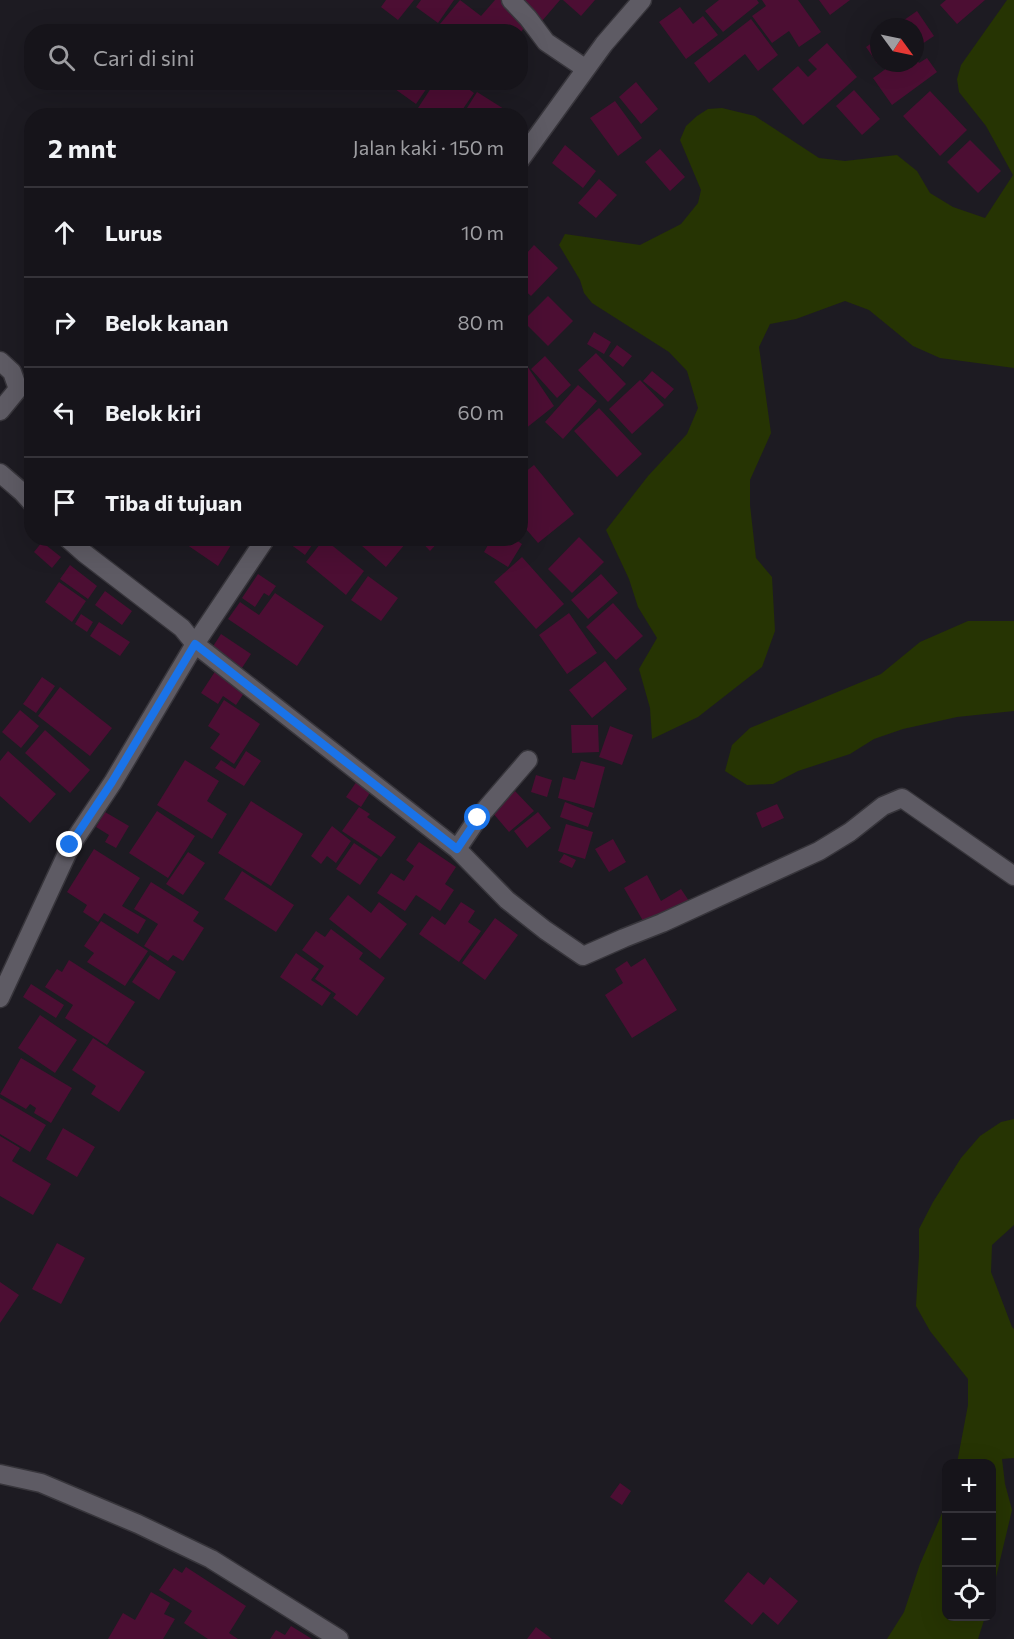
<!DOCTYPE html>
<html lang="id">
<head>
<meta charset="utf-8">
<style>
  body { margin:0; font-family:Commissioner,sans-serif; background:#232127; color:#f1f3f6 }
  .controls { position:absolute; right:18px; bottom:18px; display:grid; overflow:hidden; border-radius:12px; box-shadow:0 6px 24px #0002 }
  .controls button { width:54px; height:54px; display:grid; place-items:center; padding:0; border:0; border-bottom:2px solid #353339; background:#16141a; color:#f1f3f6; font:30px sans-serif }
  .compass { position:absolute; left:870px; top:18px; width:54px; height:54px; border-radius:50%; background:#16141a; box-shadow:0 6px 24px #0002; rotate:123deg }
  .stop { position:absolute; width:18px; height:18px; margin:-14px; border:4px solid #1a73e8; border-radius:50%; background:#fff }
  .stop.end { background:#1a73e8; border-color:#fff; box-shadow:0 2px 6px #0008 }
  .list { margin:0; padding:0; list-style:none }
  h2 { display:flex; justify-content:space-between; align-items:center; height:78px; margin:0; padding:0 24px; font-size:26px }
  h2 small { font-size:20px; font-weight:400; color:#9e9ea2 }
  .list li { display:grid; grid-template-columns:39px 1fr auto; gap:18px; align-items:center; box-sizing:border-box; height:90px; padding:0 24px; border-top:2px solid #353339 }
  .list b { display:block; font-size:22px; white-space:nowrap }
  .list em { font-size:20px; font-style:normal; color:#9e9ea2 }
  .icon { flex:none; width:33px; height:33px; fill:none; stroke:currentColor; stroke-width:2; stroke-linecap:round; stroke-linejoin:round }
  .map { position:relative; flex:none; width:1014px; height:1639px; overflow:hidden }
  .search { position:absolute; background:#16141a; box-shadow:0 6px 24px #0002; left:24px; top:24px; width:504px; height:66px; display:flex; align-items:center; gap:15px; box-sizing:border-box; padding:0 21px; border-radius:24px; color:#9e9ea2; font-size:22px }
  .panel { position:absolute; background:#16141a; box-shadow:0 6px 24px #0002; left:24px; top:108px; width:504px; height:438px; border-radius:24px }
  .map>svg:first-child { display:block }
  .green { fill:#263403 }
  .building { fill:#4c0e33 }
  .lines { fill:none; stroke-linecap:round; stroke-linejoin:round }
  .minor-casing { stroke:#37353b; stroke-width:21 }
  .minor { stroke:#5e5b64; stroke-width:18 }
  .route { stroke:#1a73e8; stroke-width:8 }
</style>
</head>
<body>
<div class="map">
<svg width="1014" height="1639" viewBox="0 0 1014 1639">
  <rect width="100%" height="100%" fill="#1d1b22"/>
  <path class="green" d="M1007,0H1014V368L940,358L913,346L869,310L845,301L796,319L770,324L759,347L771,433L750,480V505L756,558L772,577L775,631L762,667L698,717L652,739L650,708L639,669L657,638L638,607L629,579L606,530L648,476L687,434L698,408L687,371L669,352L592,303L584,293L580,280L559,245L565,234L640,245L681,224L698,203L701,190L680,140L686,126L697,116L708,109L722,108L755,116L819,158L845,161L897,155L917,171L930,193L953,207L985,218L1013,175L986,126L959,92L957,79L961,65Z
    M968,621H1014V711L957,717L903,729L874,739L850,754L798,771L773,784L747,785L725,771L732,745L750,728L881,674L920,642Z
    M1014,1119V1225L992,1245L991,1272L1012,1327L1014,1329V1458L1002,1459L1005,1484L1012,1510L992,1594V1464L957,1463L968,1405V1379L930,1331L916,1306L919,1255V1229L933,1202L961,1158L980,1136L1001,1122Z
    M946,1504V1616L985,1617L978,1639H887L904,1612L920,1564Z"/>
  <path class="building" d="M386,0H414L398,20L381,7Z
    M421,0H454L438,23L416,7Z
    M460,0L481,16L495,0H501L528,23L521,32H437L435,30Z
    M519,0H560L542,21Z
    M563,0H595L581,16Z
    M719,0H757L759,3L723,32L705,11Z
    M762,0H798L821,32L799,47L789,31L772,43L752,16L766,6Z
    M819,0H850L830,15Z
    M946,0H985L957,24L940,5Z
    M680,7L693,24L703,16L718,35L686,59L659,22Z
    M917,11L934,36L919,46L915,40V27H894Z
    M751,19L778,55L758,71L745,54L709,83L694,63Z
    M879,38V61L877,63L866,47Z
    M827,43L857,77L803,125L772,89L798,66L808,77L817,69L808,60Z
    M915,57L919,63L927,58L937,72L892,105L873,78L894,63H915Z
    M389,82H431L416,104L388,84Z
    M435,82H459L474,93L458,116H429L418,108Z
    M636,82L658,109L641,124L619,97Z
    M854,90L880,119L862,135L836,106Z
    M930,91L967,130L940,156L903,116Z
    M477,92L515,116H462Z
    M615,101L642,138L618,156L590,118Z
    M970,140L1001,171L978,193L947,162Z
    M565,145L596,171L583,188L552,163Z
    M660,149L685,177L670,191L645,162Z
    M599,179L617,195L596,218L578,203Z
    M534,245L558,268L531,296L520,286V249L526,254Z
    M548,296L573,321L548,346L523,321Z
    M594,332L611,342L604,354L587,344Z
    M617,345L632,356L623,367L609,356Z
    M596,353L626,384L608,402L578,370Z
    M545,356L571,385L557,398L531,369Z
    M525,363L554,406L520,433V366Z
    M652,371L674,389L665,399L643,381Z
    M640,380L664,405L632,434L609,409Z
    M578,385L597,401L563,439L545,422Z
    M599,408L642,454L617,477L574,431Z
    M534,465L574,514L538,543L520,522V509L526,504L520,498V476Z
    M579,537L604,562L572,593L548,569Z
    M177,538H221L231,545L218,566Z
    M282,538H317L305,555Z
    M353,538H410L386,567Z
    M418,538H442L430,551Z
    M492,538H513L522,544L508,567L484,552Z
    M324,539L364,571L346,595L306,562Z
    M42,542L61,557L52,568L34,552Z
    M522,557L564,604L536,629L494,582Z
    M70,565L97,586L88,599L60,579Z
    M258,574L276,586L269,596L264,593L255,607L242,598Z
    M601,574L618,593L588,619L571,600Z
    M368,576L398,598L381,621L351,600Z
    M59,582L86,601L72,622L45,602Z
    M105,591L132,611L122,625L95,605Z
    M275,593L324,626L297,666L228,619L240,602L259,615Z
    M613,603L643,636L616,660L586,627Z
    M569,613L597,653L567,674L539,635Z
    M81,614L93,622L87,632L75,624Z
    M99,622L130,642L120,656L90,636Z
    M221,634L251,654L240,671L210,651Z
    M605,661L627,689L592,718L569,690Z
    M216,670L246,690L236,705L223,696L218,704L201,693Z
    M42,677L55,686L36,713L23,704Z
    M60,687L112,728L90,756L38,716Z
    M224,700L260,724L234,764L210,748L220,734L208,726Z
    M20,710L39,726L21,748L2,732Z
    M571,725H598L599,752L572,753Z
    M610,726L633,735L622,765L599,757Z
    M45,730L90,770L70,793L25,753Z
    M8,751L56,794L30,823L0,796V761Z
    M246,751L261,761L244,786L215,768L221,760L235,769Z
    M185,760L219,781L207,801L227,814L212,839L157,805Z
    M581,761L605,767L594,808L558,798L563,777L575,780Z
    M536,775L552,780L547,797L531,792Z
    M357,781L371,791L361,807L346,797Z
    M515,791L534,811L509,832L492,812Z
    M251,801L303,834L271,886L218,853Z
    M565,802L593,813L588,827L560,817Z
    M777,804L784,818L762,828L756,813Z
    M359,807L370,814L367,817L396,837L381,857L342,831Z
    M157,811L195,836L168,878L129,853Z
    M105,812L129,826L116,848L105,842L109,835L96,827Z
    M538,812L551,828L527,848L514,831Z
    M566,824L593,832L585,859L558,851Z
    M332,826L351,841L336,863L327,856L321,864L311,856Z
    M613,839L626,862L609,872L595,849Z
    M419,842L456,867L445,884L454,890L440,911L416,895L405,911L377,893L391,873L404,881L414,866L406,860Z
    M354,843L378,859L360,885L336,869Z
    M94,849L140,878L122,906L146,920L138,934L104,913L98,922L83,912L87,905L67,892Z
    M188,852L205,863L183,895L166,884Z
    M564,854L576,860L572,868L559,862Z
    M242,871L294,905L276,932L224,899Z
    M647,875L661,901L681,889L689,901L646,926L624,888Z
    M151,882L199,912L193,921L204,928L183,961L173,955L168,961L144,946L158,924L134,909Z
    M348,895L371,913L379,902L407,924L380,959L329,919Z
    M461,902L475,911L468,922L481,931L459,962L419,934L432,916L445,925Z
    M495,918L518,935L485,980L462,963Z
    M101,921L148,951L125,986L87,962L94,953L84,946Z
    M331,929L363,953L359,959L385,978L357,1016L333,998L336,994L315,979L324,966L302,950L316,931L325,937Z
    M296,953L319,969L311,980L331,993L322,1006L280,977Z
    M150,955L176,972L159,1000L132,982Z
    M645,958L677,1010L632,1038L605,995L623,983L615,969L627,961L631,967Z
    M69,960L135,1002L107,1045L65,1018L73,1005L45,987L57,969L62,972Z
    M31,984L64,1005L56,1018L23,997Z
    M40,1015L77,1040L55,1073L18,1048Z
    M93,1038L145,1072L119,1112L91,1094L96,1086L72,1070Z
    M21,1058L72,1088L51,1123L34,1113L36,1108L30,1104L26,1109L0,1094Z
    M0,1098L46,1125L30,1152L0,1134Z
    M63,1128L95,1147L77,1177L46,1159Z
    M0,1136L20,1148L12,1161L51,1184L33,1215L0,1196Z
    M57,1243L85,1258L61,1304L32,1289Z
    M0,1282L19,1295L0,1323Z
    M620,1483L631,1491L622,1505L610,1497Z
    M186,1567L246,1606L229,1633L238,1639H208L184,1623L192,1611L159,1590L174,1568L182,1573Z
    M748,1572L764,1585L770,1577L798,1601L778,1625L763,1612L752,1625L724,1601Z
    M151,1592L170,1603L164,1614L175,1619L163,1639H108L123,1613L135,1620Z
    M291,1626L312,1639H270L276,1630L285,1635Z
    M536,1627L552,1639H527Z"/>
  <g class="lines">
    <defs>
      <path id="minor" d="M511,0L528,18L546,42L586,69
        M520,160L604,44L642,0
        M0,361L12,372L18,389L0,411
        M0,473L22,492L32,503
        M67,538L84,553L182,628L195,644L457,849L507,900L545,930L583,956L624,938L662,923L819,851L850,832L883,806L902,798L1014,876
        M457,849L478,818L528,760
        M0,998L71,845L113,782L195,644L266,538
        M0,1474L41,1483L138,1524L211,1559L339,1639"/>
    </defs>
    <use href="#minor" class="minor-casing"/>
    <use href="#minor" class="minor"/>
  </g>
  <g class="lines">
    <path class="route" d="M70,845L112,782L195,644L457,849L478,818"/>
  </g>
</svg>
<div class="controls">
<button>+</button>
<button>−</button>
<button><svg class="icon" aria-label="locate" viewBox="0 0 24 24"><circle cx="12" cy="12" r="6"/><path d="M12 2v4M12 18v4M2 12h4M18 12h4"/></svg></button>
</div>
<svg class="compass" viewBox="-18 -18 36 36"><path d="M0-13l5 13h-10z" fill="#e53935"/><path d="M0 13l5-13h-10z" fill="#9e9ea2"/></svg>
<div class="stop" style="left:478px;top:818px"></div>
<div class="stop end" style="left:70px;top:845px"></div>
<div class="search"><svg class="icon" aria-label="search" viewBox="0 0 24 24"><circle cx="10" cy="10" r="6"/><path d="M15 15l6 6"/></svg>Cari di sini</div>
<section class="panel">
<h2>2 mnt<small>Jalan kaki · 150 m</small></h2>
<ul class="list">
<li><svg class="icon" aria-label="ahead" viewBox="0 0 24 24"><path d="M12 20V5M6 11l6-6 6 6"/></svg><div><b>Lurus</b></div><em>10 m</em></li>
<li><svg class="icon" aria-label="right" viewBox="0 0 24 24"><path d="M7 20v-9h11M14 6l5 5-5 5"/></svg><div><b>Belok kanan</b></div><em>80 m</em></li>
<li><svg class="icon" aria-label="left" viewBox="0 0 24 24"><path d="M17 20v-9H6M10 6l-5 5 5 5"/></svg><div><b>Belok kiri</b></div><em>60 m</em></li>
<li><svg class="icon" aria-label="arrive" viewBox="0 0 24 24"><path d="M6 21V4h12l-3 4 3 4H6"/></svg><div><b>Tiba di tujuan</b></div></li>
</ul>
</section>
</div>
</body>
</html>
